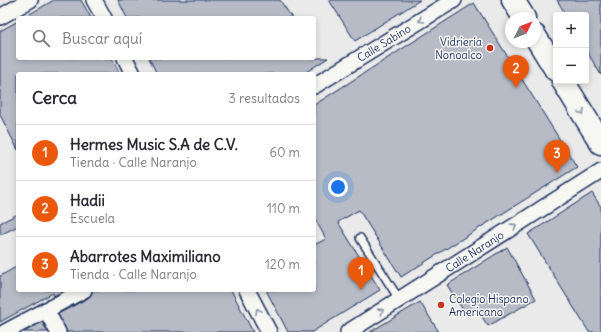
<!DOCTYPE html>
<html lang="es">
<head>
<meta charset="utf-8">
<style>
  body { margin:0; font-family:Delius,sans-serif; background:#f2f2f3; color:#2b2b33 }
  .controls { position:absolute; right:12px; top:12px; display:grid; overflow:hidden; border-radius:4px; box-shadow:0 2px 6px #0003 }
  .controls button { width:36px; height:36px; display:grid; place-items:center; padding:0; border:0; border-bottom:1px solid #e1e1e2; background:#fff; color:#2b2b33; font:20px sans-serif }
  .compass { position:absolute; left:505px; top:12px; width:36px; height:36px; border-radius:50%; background:#fff; box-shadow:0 2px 6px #0003; rotate:48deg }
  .you { position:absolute; left:338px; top:187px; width:14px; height:14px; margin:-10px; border:3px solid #fff; border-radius:50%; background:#1a73e8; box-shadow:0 0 0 6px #1a73e833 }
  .badge { display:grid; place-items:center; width:26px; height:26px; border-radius:50%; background:#ea580c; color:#fff; font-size:13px; font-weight:700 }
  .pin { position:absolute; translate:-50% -33px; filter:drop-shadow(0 1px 2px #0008) }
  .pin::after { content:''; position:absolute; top:21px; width:14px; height:12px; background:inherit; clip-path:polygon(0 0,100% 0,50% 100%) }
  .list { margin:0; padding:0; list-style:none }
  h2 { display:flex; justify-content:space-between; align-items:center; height:52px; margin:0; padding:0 16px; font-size:17px }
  h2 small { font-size:13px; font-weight:400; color:#7c7c81 }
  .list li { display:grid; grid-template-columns:26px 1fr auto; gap:12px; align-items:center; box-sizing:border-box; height:56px; padding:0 16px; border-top:1px solid #e1e1e2 }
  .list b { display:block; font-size:15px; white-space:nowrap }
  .list p { margin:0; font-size:13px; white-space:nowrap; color:#7c7c81 }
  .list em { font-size:13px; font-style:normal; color:#7c7c81 }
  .icon { flex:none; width:22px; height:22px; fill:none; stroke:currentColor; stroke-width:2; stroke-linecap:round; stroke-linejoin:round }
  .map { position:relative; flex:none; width:601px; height:332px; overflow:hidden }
  .search { position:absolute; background:#fff; box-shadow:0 2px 6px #0003; left:16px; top:16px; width:300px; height:44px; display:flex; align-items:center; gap:10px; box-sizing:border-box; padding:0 14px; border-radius:4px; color:#7c7c81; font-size:15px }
  .panel { position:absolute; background:#fff; box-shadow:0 2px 6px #0003; left:16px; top:72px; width:300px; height:220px; border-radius:4px }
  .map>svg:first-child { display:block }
  .building { fill:#b6bbc6; stroke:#1b2f5e }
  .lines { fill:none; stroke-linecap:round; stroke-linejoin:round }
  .service-casing { stroke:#1b2f5e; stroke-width:10 }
  .minor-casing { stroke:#1b2f5e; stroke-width:18 }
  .primary-casing { stroke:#1b2f5e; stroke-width:25 }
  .service { stroke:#f6f6f2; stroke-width:7 }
  .minor { stroke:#f6f6f2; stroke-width:15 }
  .primary { stroke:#f6f6f2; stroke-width:22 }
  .oneway { stroke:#8892a8 }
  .poi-dot { fill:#c8321e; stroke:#f6f6f2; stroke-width:1.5 }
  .labels { text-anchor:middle; stroke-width:3; stroke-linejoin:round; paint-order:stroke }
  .poi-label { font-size:11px; fill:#1b2f5e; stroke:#f6f6f2; text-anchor:end }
  .street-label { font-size:11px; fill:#1b2f5e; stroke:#f6f6f2 }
</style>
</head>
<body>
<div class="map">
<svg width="601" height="332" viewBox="0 0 601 332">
  <rect width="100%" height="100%" fill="#e9eae9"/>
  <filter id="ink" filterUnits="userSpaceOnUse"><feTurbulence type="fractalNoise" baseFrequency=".025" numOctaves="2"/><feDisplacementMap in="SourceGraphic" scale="8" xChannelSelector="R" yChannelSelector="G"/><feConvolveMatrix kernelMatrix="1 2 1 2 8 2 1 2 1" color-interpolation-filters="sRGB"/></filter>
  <g filter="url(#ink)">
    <path class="building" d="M54,0H81L91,18H23Z
      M118,0H280L292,18H127Z
      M329,0H420L355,41Z
      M557,0H601V75L586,50V15H566Z
      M474,3L577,167L401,277L359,210L338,222L380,290L312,332H288L266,290H314V245L326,239L314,217V105Z
      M18,21V58H112L120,74H18V150L0,115V31Z
      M149,58H328L303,74H157Z
      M592,193L601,207V332H589L528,234Z
      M18,214V226L0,235V223Z
      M507,247L536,299L488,326L477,309L467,316L447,285Z
      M18,266V290H65L54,296L53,293L0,322V276Z
      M93,290H231L253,332H67L58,314L88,298Z
      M420,302L439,332H370Z
      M42,322L48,332H24Z"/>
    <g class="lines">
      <defs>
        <path id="service" d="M360,238L399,299"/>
        <g id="minor">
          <path d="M94,0L104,18"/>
          <path d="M0,17L30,0"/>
          <path d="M125,58L133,74"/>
          <path id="s1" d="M314,86L454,0"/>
          <path d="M247,290L269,332"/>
          <path d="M46,310L58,332"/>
          <path d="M5,332L84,290"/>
          <path id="s2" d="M348,332L601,171"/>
        </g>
        <path id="primary" d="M513,0L524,18
          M535,36L556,70
          M563,81L601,143"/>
      </defs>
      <use href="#service" class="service-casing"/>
      <use href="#minor" class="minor-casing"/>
      <use href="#primary" class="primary-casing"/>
      <use href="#service" class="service"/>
      <use href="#minor" class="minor"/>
      <use href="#primary" class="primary"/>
    </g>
    <defs><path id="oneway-chevron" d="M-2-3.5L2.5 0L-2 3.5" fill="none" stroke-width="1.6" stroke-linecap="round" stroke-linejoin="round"/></defs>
    <g class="oneway">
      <use href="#oneway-chevron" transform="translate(421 20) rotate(149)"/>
      <use href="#oneway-chevron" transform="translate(582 112) rotate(58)"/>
      <use href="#oneway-chevron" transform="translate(514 226) rotate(-33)"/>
      <use href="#oneway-chevron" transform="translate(258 311) rotate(-118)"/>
      <use href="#oneway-chevron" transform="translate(381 311) rotate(-32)"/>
    </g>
  </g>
  <g class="poi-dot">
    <circle cx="490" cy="48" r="4"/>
    <circle cx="441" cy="305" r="4"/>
  </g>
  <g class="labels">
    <g class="poi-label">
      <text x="482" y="46">Vidriería<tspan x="482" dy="13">Nonoalco</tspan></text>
      <text x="449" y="303" text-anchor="start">Colegio Hispano<tspan x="449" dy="13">Americano</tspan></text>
    </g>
    <g class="street-label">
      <text dy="4" stroke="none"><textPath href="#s1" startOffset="82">Calle Sabino</textPath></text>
      <text dy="4" stroke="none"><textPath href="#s2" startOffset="150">Calle Naranjo</textPath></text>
    </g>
  </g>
</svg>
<div class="controls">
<button>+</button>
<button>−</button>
</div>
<svg class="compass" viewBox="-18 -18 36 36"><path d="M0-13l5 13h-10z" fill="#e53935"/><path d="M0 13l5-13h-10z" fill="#7c7c81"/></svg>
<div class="you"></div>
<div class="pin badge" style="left:361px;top:290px">1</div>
<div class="pin badge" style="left:516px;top:88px">2</div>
<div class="pin badge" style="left:557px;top:173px">3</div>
<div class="search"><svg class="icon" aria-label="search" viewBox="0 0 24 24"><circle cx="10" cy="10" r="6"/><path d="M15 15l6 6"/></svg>Buscar aquí</div>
<section class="panel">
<h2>Cerca<small>3 resultados</small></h2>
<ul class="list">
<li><span class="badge">1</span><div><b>Hermes Music S.A de C.V.</b><p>Tienda · Calle Naranjo</p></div><em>60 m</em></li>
<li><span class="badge">2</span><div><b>Hadii</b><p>Escuela</p></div><em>110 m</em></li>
<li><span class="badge">3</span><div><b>Abarrotes Maximiliano</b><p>Tienda · Calle Naranjo</p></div><em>120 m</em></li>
</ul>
</section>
</div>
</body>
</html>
